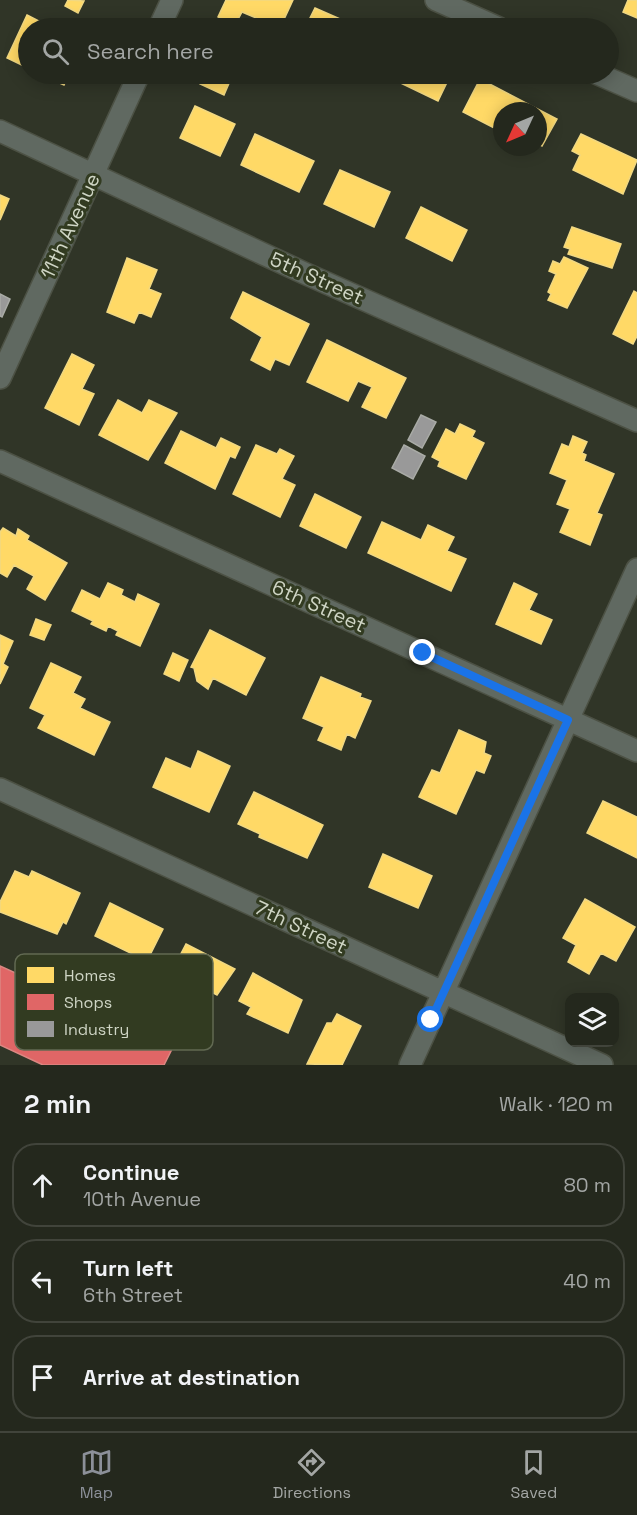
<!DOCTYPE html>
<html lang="en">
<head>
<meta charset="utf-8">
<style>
  body { margin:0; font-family:"Space Grotesk",sans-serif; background:#2c3026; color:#f1f3f6 }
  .controls { position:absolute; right:18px; bottom:18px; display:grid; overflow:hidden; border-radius:12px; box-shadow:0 3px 15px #0003 }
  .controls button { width:54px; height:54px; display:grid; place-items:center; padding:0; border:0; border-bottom:2px solid #41443b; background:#24281d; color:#f1f3f6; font:30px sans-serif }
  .compass { position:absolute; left:493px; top:102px; width:54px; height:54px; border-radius:50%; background:#24281d; box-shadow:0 3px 15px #0003; rotate:226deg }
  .stop { position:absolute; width:18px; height:18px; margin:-14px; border:4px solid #1a73e8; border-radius:50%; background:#fff }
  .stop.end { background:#1a73e8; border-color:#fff; box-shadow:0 2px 6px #0008 }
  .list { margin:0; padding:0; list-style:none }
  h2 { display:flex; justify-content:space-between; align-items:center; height:78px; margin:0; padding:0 24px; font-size:26px }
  h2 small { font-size:20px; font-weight:400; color:#a3a6a4 }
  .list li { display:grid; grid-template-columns:39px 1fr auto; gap:18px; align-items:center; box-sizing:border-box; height:84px; margin:0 12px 12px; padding:0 12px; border:2px solid #41443b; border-radius:24px }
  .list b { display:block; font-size:22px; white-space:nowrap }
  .list p { margin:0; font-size:20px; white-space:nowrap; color:#a3a6a4 }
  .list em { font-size:20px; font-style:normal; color:#a3a6a4 }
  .icon { flex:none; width:33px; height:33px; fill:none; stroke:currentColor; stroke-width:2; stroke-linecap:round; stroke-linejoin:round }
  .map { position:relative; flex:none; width:637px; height:1065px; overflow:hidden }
  .search { position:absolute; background:#24281d; box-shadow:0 3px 15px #0003; left:18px; right:18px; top:18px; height:66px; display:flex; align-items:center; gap:15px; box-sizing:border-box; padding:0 21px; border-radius:33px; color:#a3a6a4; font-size:22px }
  .sheet { height:366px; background:#24281d }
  nav { display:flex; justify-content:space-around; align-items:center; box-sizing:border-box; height:84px; border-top:2px solid #41443b; background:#24281d; font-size:16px; color:#a3a6a4 }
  nav a { display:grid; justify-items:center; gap:3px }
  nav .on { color:#8c9099 }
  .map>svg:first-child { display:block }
  .homes { fill:#ffd966; stroke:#f1d882; stroke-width:1.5 }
  .shops { fill:#e06666; stroke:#db8782; stroke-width:1.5 }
  .industry { fill:#999; stroke:#a9aba6; stroke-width:1.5 }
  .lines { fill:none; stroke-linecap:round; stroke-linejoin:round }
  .street-casing { stroke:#4c5144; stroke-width:24 }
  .street { stroke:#606961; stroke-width:21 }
  .route { stroke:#1a73e8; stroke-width:8 }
  .labels { text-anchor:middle; stroke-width:6; stroke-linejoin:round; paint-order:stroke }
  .street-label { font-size:20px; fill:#cfd5c5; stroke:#323b21 }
  .key { fill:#323b21; stroke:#616952; stroke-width:1.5 }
  .key-label { font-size:16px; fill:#cfd5c5 }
</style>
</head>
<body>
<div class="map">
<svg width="637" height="1065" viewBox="0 0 637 1065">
  <rect width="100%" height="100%" fill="#303527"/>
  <path class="homes" d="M68,0L84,1L78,13L65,6Z
    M226,0H293L280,28L242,12L235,25L218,17Z
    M628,0H637V18L623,12Z
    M315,8L340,19L337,28H305Z
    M27,15L39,21L36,28H28V68L7,58Z
    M39,74H69L64,85Z
    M205,74H233L224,95L200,84Z
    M382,74H451L438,101Z
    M480,79L557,119L542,146L538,144V111H502V132L463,112Z
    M195,106L235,124L220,156L180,138Z
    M255,134L314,161L299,192L241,165Z
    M581,134L637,160L623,194L573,170L580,155L572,151Z
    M340,170L390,192L374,227L324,204Z
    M0,195L9,199L0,220Z
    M421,207L467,230L452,261L406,238Z
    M572,227L621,244L612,268L568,254L570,249L564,247Z
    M564,257L588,268L567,308L548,300L551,294L548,292L556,274L549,271L553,261L560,264Z
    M127,258L157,270L149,289L161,294L151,317L139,312L134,323L107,312Z
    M634,291L637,293V336L633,344L613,334Z
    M243,292L309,324L289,365L275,359L270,370L251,360L262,337L231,318Z
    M327,340L406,378L386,418L362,407L372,387L358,381L348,401L307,382Z
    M72,354L94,365L82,389L94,394L79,425L45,408Z
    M118,400L142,413L149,400L177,413L148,460L99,435Z
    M460,424L475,431L472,437L484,443L466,479L438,466L440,461L432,457L446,429L455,434Z
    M181,431L216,448L221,438L240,447L235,458L230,456L215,489L165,463Z
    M573,436L587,442L582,453L586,455L584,461L614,474L597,513L602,515L590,545L560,532L570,509L557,504L567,480L550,473L562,444L569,447Z
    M256,445L277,454L280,449L294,456L282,479L295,485L280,517L233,494Z
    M315,494L361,517L346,548L300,526Z
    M382,522L421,540L428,525L454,537L447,551L466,559L451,591L368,553Z
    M3,528L16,536L18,529L29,536L27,540L67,563L45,600L27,589L34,576L14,565L7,577L0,573V532Z
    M108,583L123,590L121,595L135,602L138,594L159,604L140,646L116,635L118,631L108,626L106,631L91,624L93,621L72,611L82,590L100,599Z
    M514,583L537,594L529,610L552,620L541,644L496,624Z
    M36,619L51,625L44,640L30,635Z
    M210,630L265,658L246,695L213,678L208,689L197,681L194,668L191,667Z
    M0,635L13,641L3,664L8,667L0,684Z
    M173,653L188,660L179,681L164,674Z
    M51,663L81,677L73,693L85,699L80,708L110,722L94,755L38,728L45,715L30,708Z
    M321,677L361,694L360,697L371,701L355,738L347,734L341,750L318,740L324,727L303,718Z
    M459,730L486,742L484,753L491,756L484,773L476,770L456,814L419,797L432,770L440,773Z
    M198,751L230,766L209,812L153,787L166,758L191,769Z
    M254,792L323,825L307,858L259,837L260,834L238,824Z
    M603,801L637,817V858L587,833Z
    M383,854L432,876L418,908L369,887Z
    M15,871L29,877L32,871L80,893L66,924L63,922L57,934L0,912V902Z
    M585,899L635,927L616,961L601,953L589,974L568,962L576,945L563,938Z
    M110,903L163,929L147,961L95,936Z
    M186,944L235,969L217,995L172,971Z
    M253,973L302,1000L288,1033L247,1014L251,1007L239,1001Z
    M337,1014L361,1026L342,1065L307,1064L327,1023H332Z"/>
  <path class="shops" d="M0,966L174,1045L164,1065H43L0,1045Z"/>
  <path class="industry" d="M0,294L10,299L2,317L0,316Z
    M421,415L436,422L422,448L408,440Z
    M404,445L425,456L413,479L392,468Z"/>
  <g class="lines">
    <defs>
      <path id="street" d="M436,0L499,28
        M159,28L172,0
        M598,74L637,91
        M0,131L304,273L637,421
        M0,378L139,74
        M0,461L637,751
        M0,789L602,1065
        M410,1065L637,569"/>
    </defs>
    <use href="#street" class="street-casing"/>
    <use href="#street" class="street"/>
  </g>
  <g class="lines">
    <path class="route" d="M423,653L568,720L431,1020"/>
  </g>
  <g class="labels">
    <g class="street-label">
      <text transform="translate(70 226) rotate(-65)" y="7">11th Avenue</text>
      <text transform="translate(317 278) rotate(24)" y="7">5th Street</text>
      <text transform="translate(319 606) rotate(24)" y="7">6th Street</text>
      <text transform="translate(301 927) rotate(25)" y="7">7th Street</text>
    </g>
  </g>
  <rect x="15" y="954" width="198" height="96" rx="9" class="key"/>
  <rect x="27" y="967" width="27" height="16" fill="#ffd966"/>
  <rect x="27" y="994" width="27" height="16" fill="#e06666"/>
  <rect x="27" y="1021" width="27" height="16" fill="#999"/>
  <g class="key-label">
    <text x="64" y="981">Homes</text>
    <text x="64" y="1008">Shops</text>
    <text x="64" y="1035">Industry</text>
  </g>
</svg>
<div class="controls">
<button><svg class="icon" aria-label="layers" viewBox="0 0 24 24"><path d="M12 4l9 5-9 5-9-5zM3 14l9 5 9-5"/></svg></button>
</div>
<svg class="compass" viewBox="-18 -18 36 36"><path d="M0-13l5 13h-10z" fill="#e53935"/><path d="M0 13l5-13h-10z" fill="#a3a6a4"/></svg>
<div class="stop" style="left:431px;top:1020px"></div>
<div class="stop end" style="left:423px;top:653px"></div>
<div class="search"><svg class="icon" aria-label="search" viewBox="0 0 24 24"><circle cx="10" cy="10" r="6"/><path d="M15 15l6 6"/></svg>Search here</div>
</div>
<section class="sheet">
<h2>2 min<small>Walk · 120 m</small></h2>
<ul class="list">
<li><svg class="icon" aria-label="ahead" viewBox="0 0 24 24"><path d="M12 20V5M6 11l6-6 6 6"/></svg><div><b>Continue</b><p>10th Avenue</p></div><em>80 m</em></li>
<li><svg class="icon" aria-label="left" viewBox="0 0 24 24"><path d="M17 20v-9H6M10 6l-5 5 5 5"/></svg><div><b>Turn left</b><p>6th Street</p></div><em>40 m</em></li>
<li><svg class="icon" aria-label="arrive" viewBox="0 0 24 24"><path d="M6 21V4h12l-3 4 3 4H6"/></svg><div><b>Arrive at destination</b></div></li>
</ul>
</section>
<nav>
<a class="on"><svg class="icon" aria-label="map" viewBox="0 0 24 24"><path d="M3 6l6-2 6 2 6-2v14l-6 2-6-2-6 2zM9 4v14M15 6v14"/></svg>Map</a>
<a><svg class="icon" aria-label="directions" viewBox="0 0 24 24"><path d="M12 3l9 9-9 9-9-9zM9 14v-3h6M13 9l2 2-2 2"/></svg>Directions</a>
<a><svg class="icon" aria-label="saved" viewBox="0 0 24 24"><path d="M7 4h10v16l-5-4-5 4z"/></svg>Saved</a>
</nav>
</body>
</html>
